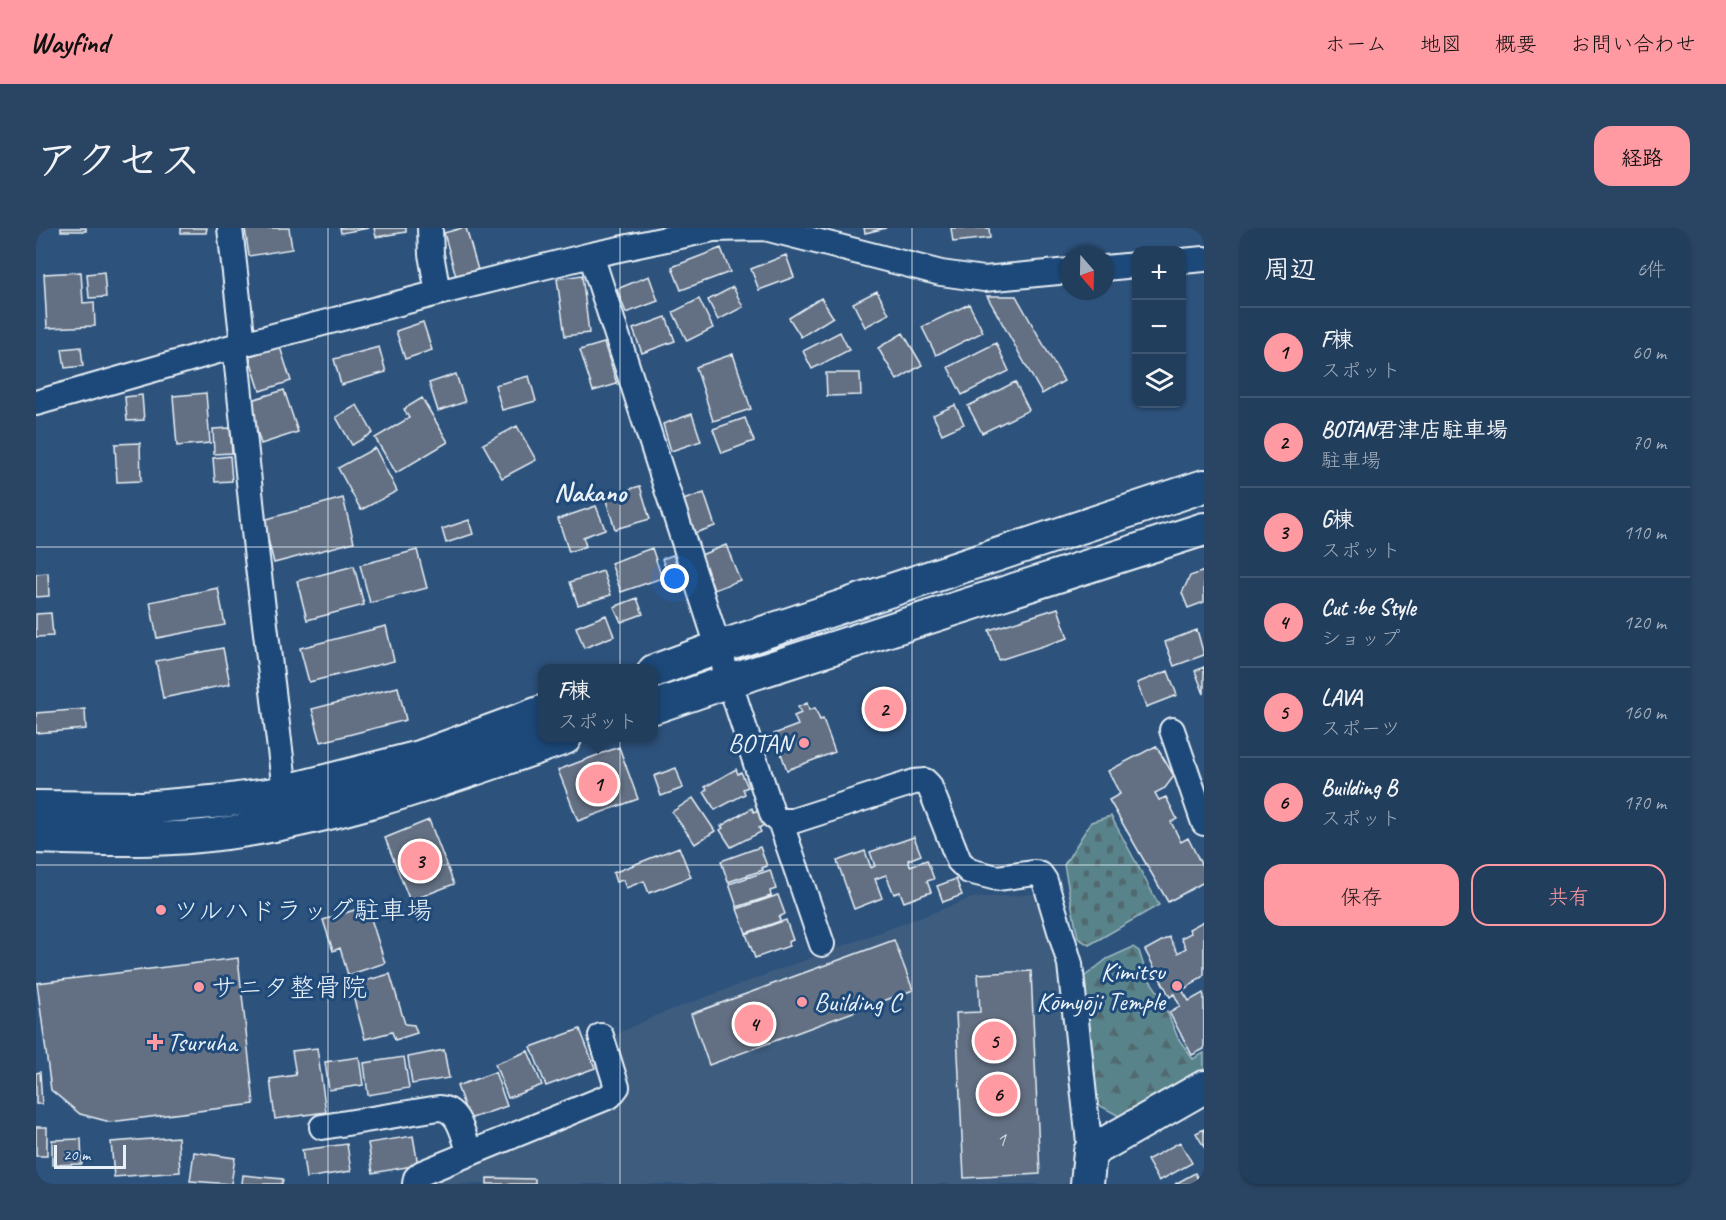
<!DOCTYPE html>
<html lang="ja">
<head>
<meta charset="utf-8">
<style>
  body { margin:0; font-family:Caveat,"Klee One",sans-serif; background:#2a4563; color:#f1f3f6 }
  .controls { position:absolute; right:18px; top:18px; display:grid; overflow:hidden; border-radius:12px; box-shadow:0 2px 4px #0004 }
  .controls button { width:54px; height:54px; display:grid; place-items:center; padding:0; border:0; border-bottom:2px solid #3f5772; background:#223e5d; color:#f1f3f6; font:30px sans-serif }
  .compass { position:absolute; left:1024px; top:18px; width:54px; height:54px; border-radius:50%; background:#223e5d; box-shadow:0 2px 4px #0004; rotate:160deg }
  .scale { position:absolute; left:18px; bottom:15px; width:72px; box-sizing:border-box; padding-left:6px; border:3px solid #e8f1f8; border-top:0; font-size:16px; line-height:21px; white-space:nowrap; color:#e8f1f8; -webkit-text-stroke:4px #1f4a7a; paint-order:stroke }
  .you { position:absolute; left:639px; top:351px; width:21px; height:21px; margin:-15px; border:4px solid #fff; border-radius:50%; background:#1a73e8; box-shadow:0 0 0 9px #1a73e833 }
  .badge { display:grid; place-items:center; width:39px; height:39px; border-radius:50%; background:#ff9aa2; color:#111; font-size:20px; font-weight:700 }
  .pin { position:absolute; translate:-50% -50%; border:3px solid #fff; box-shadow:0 2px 6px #0006 }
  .popup { position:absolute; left:502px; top:436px; width:120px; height:78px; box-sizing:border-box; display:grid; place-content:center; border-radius:12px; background:#223e5d; filter:drop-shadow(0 2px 4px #0005); font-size:20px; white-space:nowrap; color:#a2aebc }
  .popup b { font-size:22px; color:#f1f3f6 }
  .popup::after { content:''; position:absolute; left:50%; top:100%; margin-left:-12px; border:12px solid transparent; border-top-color:#223e5d }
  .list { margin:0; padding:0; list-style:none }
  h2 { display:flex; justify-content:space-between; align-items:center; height:78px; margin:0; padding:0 24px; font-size:26px }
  h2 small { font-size:20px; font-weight:400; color:#a2aebc }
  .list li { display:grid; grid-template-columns:39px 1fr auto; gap:18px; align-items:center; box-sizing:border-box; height:90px; padding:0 24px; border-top:2px solid #3f5772 }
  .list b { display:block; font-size:22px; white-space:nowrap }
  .list p { margin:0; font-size:20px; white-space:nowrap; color:#a2aebc }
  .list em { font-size:20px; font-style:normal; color:#a2aebc }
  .actions { display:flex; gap:12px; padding:18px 24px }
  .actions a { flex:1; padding:14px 0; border:2px solid #ff9aa2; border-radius:18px; text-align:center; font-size:21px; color:#ff9aa2 }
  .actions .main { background:#ff9aa2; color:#111 }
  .icon { flex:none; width:33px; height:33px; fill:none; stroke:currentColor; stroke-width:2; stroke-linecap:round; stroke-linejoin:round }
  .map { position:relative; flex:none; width:1168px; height:956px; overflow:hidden; border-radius:18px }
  header { display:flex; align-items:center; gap:36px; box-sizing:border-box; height:84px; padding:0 30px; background:#ff9aa2; color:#111 }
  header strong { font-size:28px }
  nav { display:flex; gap:33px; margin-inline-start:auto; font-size:21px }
  .intro { display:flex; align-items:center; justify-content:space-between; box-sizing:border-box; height:144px; padding:0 36px }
  h1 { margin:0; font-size:42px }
  .button { padding:15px 27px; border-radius:18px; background:#ff9aa2; color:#111; font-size:21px; font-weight:700 }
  main { display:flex; gap:36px; padding:0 36px }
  aside { flex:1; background:#223e5d; border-radius:18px; box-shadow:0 2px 4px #0004 }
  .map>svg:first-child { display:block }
  .built { fill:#3e5b7e }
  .forest { fill:url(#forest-firs); stroke:#a0bac1; stroke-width:1.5 }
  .cemetery { fill:url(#cemetery-stones); stroke:#a0bac1; stroke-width:1.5 }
  .building { fill:#647083; stroke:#e8f1f8; stroke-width:1.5 }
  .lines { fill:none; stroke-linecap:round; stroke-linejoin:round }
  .minor-casing { stroke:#e8f1f8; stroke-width:28 }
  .tertiary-casing { stroke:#e8f1f8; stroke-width:36 }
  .minor { stroke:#1f4a7a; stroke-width:24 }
  .tertiary { stroke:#1f4a7a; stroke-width:32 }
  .grid { fill:none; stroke:#e8f1f8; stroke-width:1.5; stroke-opacity:0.55 }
  .poi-dot { fill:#ff9aa2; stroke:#1f4a7a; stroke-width:2 }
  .labels { text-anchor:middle; stroke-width:6; stroke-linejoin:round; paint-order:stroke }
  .number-label { font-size:22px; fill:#c7d1db }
  .poi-label { font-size:26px; fill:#e8f1f8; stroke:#1f4a7a; text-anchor:start }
  .neighbourhood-label { font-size:27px; font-weight:bold; fill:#e8f1f8; stroke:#1f4a7a }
</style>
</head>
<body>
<header>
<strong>Wayfind</strong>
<nav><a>ホーム</a><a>地図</a><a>概要</a><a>お問い合わせ</a></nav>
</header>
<div class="intro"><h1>アクセス</h1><a class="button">経路</a></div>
<main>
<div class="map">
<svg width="1168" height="956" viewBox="0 0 1168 956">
  <defs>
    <pattern id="forest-firs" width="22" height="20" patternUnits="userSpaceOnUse" patternTransform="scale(1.5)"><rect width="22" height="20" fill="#59838a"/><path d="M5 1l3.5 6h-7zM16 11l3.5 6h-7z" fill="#516b70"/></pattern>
    <pattern id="cemetery-stones" width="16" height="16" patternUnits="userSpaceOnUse" patternTransform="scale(1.5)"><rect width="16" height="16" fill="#59838a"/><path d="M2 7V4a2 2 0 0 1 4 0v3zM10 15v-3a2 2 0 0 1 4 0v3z" fill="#516b70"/></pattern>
  </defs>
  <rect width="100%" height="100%" fill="#2d527c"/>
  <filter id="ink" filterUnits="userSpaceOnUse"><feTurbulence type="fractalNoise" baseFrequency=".0167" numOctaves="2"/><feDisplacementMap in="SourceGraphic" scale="12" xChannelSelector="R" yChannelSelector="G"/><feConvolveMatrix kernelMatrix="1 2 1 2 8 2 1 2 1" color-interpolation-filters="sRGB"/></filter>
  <g filter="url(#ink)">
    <path class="built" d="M1000,666L1010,693L1023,741L1040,927L1037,956H397L590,870L593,856L577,815L583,805L621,787L936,670Z"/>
    <path class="forest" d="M1097,719L1103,723L1111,748L1124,767L1142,810L1157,831L1168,825V849L1098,888H1083L1052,871L1044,752L1071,731Z"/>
    <path class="cemetery" d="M1075,588L1123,677L1053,717L1042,710L1028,637L1055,594Z"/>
    <path class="building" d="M25,0H50V3H25Z
      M145,0H171L170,5H145Z
      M209,0H253L256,21L213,28Z
      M304,0H333L305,5Z
      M338,0H370V4L340,9Z
      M426,0H430L442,42L420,48L408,5Z
      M828,0H850L829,5Z
      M915,0H953L954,10L917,14Z
      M685,20L694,44L645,62L636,39Z
      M750,27L758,49L723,62L715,41Z
      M45,44L47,75L58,74L59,98L11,100L8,46Z
      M68,44L70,69L53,70L51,46Z
      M546,47L553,105L529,108L521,51Z
      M613,48L622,73L590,85L581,61Z
      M697,59L707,79L682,92L672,72Z
      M841,63L853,86L829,99L817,75Z
      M951,68H980L1028,153L1006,166Z
      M785,70L797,89L765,109L753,90Z
      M663,71L677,100L651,113L637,84Z
      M933,76L947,104L900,127L886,99Z
      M630,89L639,113L606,125L597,101Z
      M387,94L396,122L369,131L360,103Z
      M804,104L813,122L776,141L767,123Z
      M867,105L886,137L861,152L842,120Z
      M568,115L581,156L557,163L544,122Z
      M960,115L973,143L926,167L912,139Z
      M45,119L47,138L29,140L26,121Z
      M244,119L255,153L224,163L213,128Z
      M343,119L350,144L305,157L298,131Z
      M697,126L715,181L677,193L660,139Z
      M790,145H824L825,167L791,168Z
      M420,146L429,174L402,183L393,155Z
      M493,148L500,173L466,182L459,157Z
      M979,154L993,182L946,205L932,178Z
      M248,162L262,204L225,216L212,173Z
      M170,165L174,215L141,218L137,168Z
      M106,167L108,192L91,193L89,169Z
      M386,170L412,214L360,245L339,210L373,190L368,181Z
      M321,177L337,205L316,217L300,189Z
      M919,177L928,196L906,206L897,187Z
      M656,186L665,213L635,223L627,196Z
      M709,190L718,213L686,225L677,201Z
      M481,198L500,232L466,250L447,216Z
      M194,200L196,225L178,226L177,201Z
      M104,215L105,253L81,254L79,216Z
      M339,220L361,263L325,282L302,240Z
      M194,228L196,253L179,254L177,230Z
      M604,258L614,291L579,301L569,269Z
      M668,265L679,298L659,305L647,272Z
      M307,270L318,314L238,335L227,292Z
      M560,278L569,301L547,309L550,318L533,324L522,291Z
      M433,292L437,306L410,315L406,301Z
      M690,317L704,352L678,362L665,327Z
      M616,320L626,350L585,364L575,335Z
      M381,322L391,360L334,375L324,337Z
      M637,327L645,347L634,351L626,331Z
      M318,338L328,377L271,392L261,353Z
      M567,343L575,367L542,377L534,354Z
      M1168,343V374L1152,380L1146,365L1154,348Z
      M12,345L13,368L0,369V346Z
      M182,360L189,397L121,410L114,374Z
      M601,370L607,386L585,394L578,379Z
      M1022,380L1032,410L963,432L953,402Z
      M15,385L17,408L0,409V386Z
      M570,387L578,408L548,420L540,399Z
      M350,398L358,433L273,454L264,420Z
      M1161,402L1168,427L1138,438L1129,414Z
      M187,420L194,456L127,470L120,433Z
      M1168,439V466L1159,443Z
      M1132,443L1141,467L1110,479L1101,455Z
      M362,459L370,492L285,514L276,481Z
      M771,475L773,482L779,480L784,492L787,491L799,524L751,542L738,506L762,497L758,488L765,485L762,479Z
      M49,481L50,501L0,505V485Z
      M1120,518L1138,548L1129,560L1119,565L1123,572L1130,569L1141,591L1135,594L1145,614L1152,610L1168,642V654L1132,674L1073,572L1084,566L1072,543Z
      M583,519L602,571L542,593L522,542Z
      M640,540L647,560L625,568L618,548Z
      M700,541L702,546L705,544L712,559L707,561L709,566L679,582L668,564L671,561L669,559Z
      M657,570L679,603L659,616L636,584Z
      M716,580L718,584L721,582L728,597L723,600L725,604L695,619L684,602L687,600L685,598Z
      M393,592L418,656L374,673L349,610Z
      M878,609L885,627L872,632L874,638L891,632L898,651L891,653L895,664L868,674L864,664L858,666L850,647L839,651L846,670L818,681L801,633L829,623L835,640L839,638L834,624Z
      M643,619L655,649L613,665L608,653L590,660L587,652L580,654L577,645Z
      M724,619L731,638L726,640L727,642L692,654L685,633Z
      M734,642L740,661L734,663L735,668L701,679L693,656Z
      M920,651L926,667L907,674L901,658Z
      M742,667L749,686L743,689L744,693L710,705L701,681Z
      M331,678L349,735L312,747L304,720L297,723L287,692Z
      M750,692L757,712L752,714L753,718L719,730L710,706Z
      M1168,693V746L1166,749L1159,753L1160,754L1146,762L1153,773L1167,765L1168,768V821L1156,827L1133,784L1144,778L1138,766L1134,769L1109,722L1133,709L1142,725L1150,720L1145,710L1155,705L1153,701Z
      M858,712L877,762L673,837L655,786Z
      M202,730L218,876L74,894L44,886L15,862L1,755Z
      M995,743L1004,946L928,950L920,785L944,784L942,746Z
      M354,746L369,796L378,797L381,805L359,812L356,804L329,811L314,757Z
      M544,801L559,840L510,858L495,819Z
      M281,820L290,884L239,891L234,851L260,847L256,823Z
      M408,822L413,850L376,856L372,829Z
      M492,823L506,857L472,870L459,836Z
      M323,829L327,857L293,862L289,834Z
      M368,829L373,860L332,867L328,835Z
      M4,844L6,876H0V845Z
      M459,844L471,878L433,891L421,858Z
      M0,899H11V928H0Z
      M1168,901V919L1160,905Z
      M377,908L382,937L337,945L332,915Z
      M142,909L144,944L78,949L75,914Z
      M45,911L46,936L16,937V912Z
      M1144,914L1156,935L1123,953L1111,932Z
      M311,916L315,943L270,950L266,922Z
      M158,924L199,930L195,956L154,953Z
      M1159,945L1164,956H1139Z
      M207,947L247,951L246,956H206Z
      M451,950L499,951V956H451Z"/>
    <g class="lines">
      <defs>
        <path id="minor" d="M194,0L207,116
          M394,0L395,26L402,65
          M555,27L737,588L744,593H757L878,554L889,553L893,557L923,633L933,643L961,650L999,645L1005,647L1009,653L1034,736L1054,924
          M1146,33L1168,31
          M1069,40L1100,37
          M199,118L220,322L249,563
          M0,175L199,118L402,65L555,27L677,1L729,0L905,45L948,51L1033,43
          M1136,502L1168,595
          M744,593L786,716
          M286,899L403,880C424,881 427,908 434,925
          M379,956L380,950L386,945L574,868L581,859L565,808"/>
        <path id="tertiary" d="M618,443L684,419L1168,258
          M618,479L694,453L1168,301
          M0,579L107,580L187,573L238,566L384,529L506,484
          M0,609C64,611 128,614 191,605C308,589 418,548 529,510
          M1051,956L1054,924L1168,859"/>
      </defs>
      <use href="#minor" class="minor-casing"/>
      <use href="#tertiary" class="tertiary-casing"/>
      <use href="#minor" class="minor"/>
      <use href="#tertiary" class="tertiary"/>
    </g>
  </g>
  <path class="grid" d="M292,0V956M584,0V956M876,0V956M0,319H1168M0,637H1168"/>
  <g class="poi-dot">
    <circle cx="768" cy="515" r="6"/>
    <circle cx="125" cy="682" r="6"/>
    <circle cx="1141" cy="758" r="6"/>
    <circle cx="163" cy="759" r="6"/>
    <circle cx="766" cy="774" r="6"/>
    <path d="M116 805h6v6h6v6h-6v6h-6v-6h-6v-6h6z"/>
  </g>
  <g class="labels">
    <g class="number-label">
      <text x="965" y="918">1</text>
    </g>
    <g class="poi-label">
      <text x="756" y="524" text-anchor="end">BOTAN</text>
      <text x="137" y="691">ツルハドラッグ駐車場</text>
      <text x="1129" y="752" text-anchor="end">Kimitsu<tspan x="1129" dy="30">Kōmyōji Temple</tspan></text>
      <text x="175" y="768">サニタ整骨院</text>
      <text x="778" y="783">Building C</text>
      <text x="131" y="823">Tsuruha</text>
    </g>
    <g class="neighbourhood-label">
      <text x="554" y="273">Nakano</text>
    </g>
  </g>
</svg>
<div class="controls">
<button>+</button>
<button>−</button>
<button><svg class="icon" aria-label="layers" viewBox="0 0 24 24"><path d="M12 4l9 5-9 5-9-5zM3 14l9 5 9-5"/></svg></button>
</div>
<svg class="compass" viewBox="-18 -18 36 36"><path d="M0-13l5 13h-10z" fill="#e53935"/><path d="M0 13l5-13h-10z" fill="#a2aebc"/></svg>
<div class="scale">20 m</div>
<div class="you"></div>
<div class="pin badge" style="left:562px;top:556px">1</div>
<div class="popup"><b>F棟</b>スポット</div>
<div class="pin badge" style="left:848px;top:481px">2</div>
<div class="pin badge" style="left:384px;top:633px">3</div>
<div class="pin badge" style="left:718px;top:796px">4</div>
<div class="pin badge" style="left:958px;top:813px">5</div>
<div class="pin badge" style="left:962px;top:866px">6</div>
</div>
<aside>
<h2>周辺<small>6件</small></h2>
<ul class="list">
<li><span class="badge">1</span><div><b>F棟</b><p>スポット</p></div><em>60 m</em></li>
<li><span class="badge">2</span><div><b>BOTAN君津店駐車場</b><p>駐車場</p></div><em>70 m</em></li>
<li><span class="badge">3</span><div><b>G棟</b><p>スポット</p></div><em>110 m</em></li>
<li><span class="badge">4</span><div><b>Cut :be Style</b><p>ショップ</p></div><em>120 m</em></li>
<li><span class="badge">5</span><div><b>LAVA</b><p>スポーツ</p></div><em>160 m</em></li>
<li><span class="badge">6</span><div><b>Building B</b><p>スポット</p></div><em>170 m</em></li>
</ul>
<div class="actions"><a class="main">保存</a><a>共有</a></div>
</aside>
</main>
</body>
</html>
